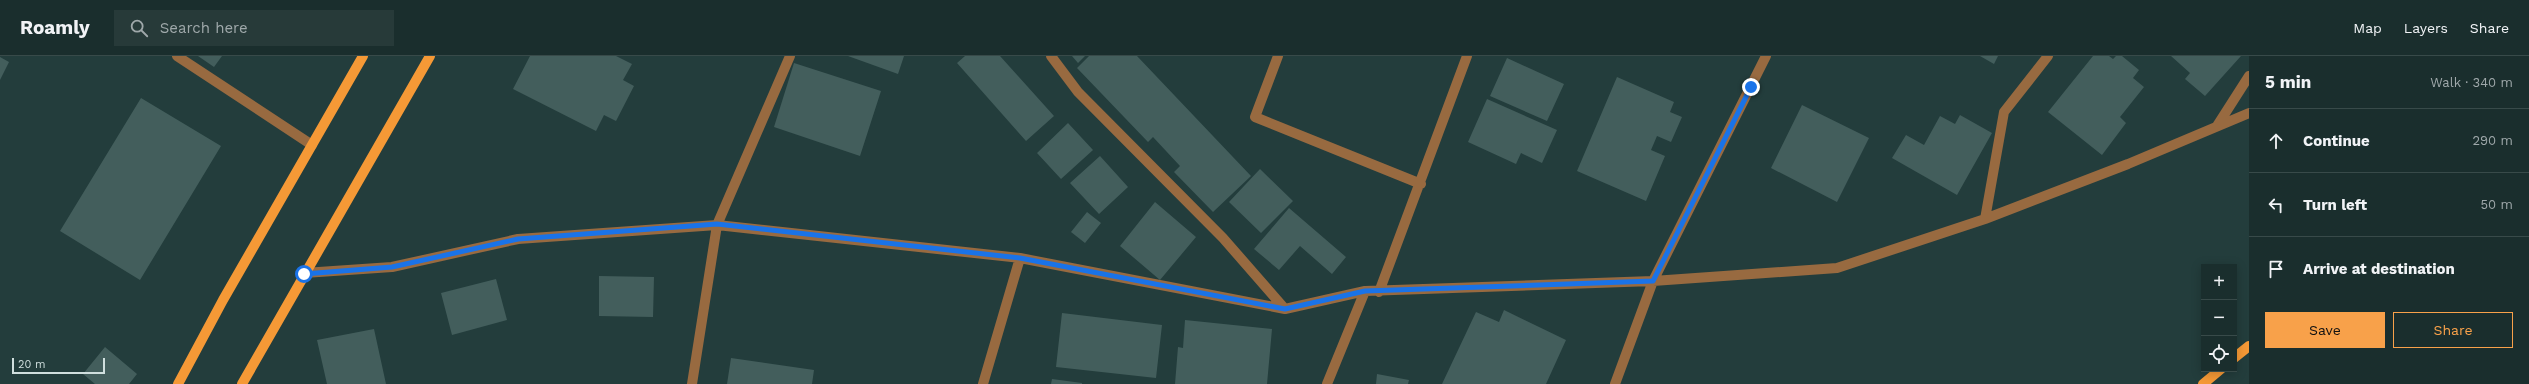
<!DOCTYPE html>
<html lang="en">
<head>
<meta charset="utf-8">
<style>
  body { margin:0; font-family:"Work Sans",sans-serif; background:#273a39; color:#f1f3f6 }
  .controls { position:absolute; right:12px; bottom:12px; display:grid; overflow:hidden; border-radius:0px; box-shadow:0 2px 10px #0003 }
  .controls button { width:36px; height:36px; display:grid; place-items:center; padding:0; border:0; border-bottom:1px solid #384a49; background:#1a2e2d; color:#f1f3f6; font:20px sans-serif }
  .scale { position:absolute; left:12px; bottom:10px; width:93px; box-sizing:border-box; padding-left:4px; border:2px solid #d0dfde; border-top:0; font-size:11px; line-height:14px; white-space:nowrap; color:#d0dfde; -webkit-text-stroke:3px #233d3c; paint-order:stroke }
  .stop { position:absolute; width:12px; height:12px; margin:-9px; border:3px solid #1a73e8; border-radius:50%; background:#fff }
  .stop.end { background:#1a73e8; border-color:#fff; box-shadow:0 1px 4px #0008 }
  .list { margin:0; padding:0; list-style:none }
  h2 { display:flex; justify-content:space-between; align-items:center; height:52px; margin:0; padding:0 16px; font-size:17px }
  h2 small { font-size:13px; font-weight:400; color:#9fa8aa }
  .list li { display:grid; grid-template-columns:26px 1fr auto; gap:12px; align-items:center; box-sizing:border-box; height:64px; padding:0 16px; border-top:1px solid #384a49 }
  .list b { display:block; font-size:15px; white-space:nowrap }
  .list em { font-size:13px; font-style:normal; color:#9fa8aa }
  .actions { display:flex; gap:8px; padding:12px 16px }
  .actions a { flex:1; padding:9px 0; border:1px solid #f8a14a; border-radius:0px; text-align:center; font-size:14px; color:#f8a14a }
  .actions .main { background:#f8a14a; color:#111 }
  .icon { flex:none; width:22px; height:22px; fill:none; stroke:currentColor; stroke-width:2; stroke-linecap:round; stroke-linejoin:round }
  .map { position:relative; flex:none; width:2249px; height:328px; overflow:hidden }
  header { display:flex; align-items:center; gap:24px; box-sizing:border-box; height:56px; padding:0 20px; background:#1a2e2d; border-bottom:1px solid #384a49 }
  header strong { font-size:19px }
  nav { display:flex; gap:22px; margin-inline-start:auto; font-size:14px }
  .search { width:280px; height:36px; background:#273a39; display:flex; align-items:center; gap:10px; box-sizing:border-box; padding:0 14px; border-radius:0px; color:#9fa8aa; font-size:15px }
  main { display:flex }
  aside { flex:1; background:#1a2e2d }
  .map>svg:first-child { display:block }
  .building { fill:#435e5c }
  .lines { fill:none; stroke-linecap:round; stroke-linejoin:round }
  .minor { stroke:#986a40; stroke-width:10 }
  .major { stroke:#f59936; stroke-width:10 }
  .route { stroke:#1a73e8; stroke-width:5 }
</style>
</head>
<body>
<header>
<strong>Roamly</strong>
<div class="search"><svg class="icon" aria-label="search" viewBox="0 0 24 24"><circle cx="10" cy="10" r="6"/><path d="M15 15l6 6"/></svg>Search here</div>
<nav><a>Map</a><a>Layers</a><a>Share</a></nav>
</header>
<main>
<div class="map">
<svg width="2249" height="328" viewBox="0 0 2249 328">
  <rect width="100%" height="100%" fill="#233d3c"/>
  <path class="building" d="M198,0H222L214,11Z
    M530,0H616L632,8L623,24L634,30L616,65L604,59L596,75L513,33Z
    M848,0H904L898,18Z
    M965,0H1000L1054,60L1026,85L957,7Z
    M1072,0H1085L1078,7Z
    M1089,0H1137L1251,120L1213,156L1174,116L1180,110L1153,81L1148,86L1077,12Z
    M1980,0H1998L1994,8Z
    M2093,0H2109L2113,3L2116,0H2122L2139,14L2133,22L2144,31L2120,61L2126,67L2102,99L2048,56Z
    M2171,0H2241L2205,40L2185,23L2190,17Z
    M0,1L9,6L0,24Z
    M1507,2L1564,28L1547,65L1490,40Z
    M794,7L881,35L860,100L774,71Z
    M1617,21L1674,46L1670,56L1682,61L1671,86L1657,80L1651,94L1665,100L1646,145L1577,115Z
    M141,42L221,90L140,224L60,175Z
    M1487,43L1557,74L1542,107L1521,97L1516,108L1468,86Z
    M1802,49L1869,82L1837,146L1771,112Z
    M1960,59L1992,77L1957,139L1892,102L1906,79L1924,89L1940,60L1955,68Z
    M1068,67L1093,94L1061,123L1037,97Z
    M1100,100L1128,131L1099,158L1070,127Z
    M1260,113L1293,145L1261,177L1229,146Z
    M1155,146L1196,181L1160,224L1120,190Z
    M1289,152L1346,201L1332,218L1300,190L1279,214L1254,193Z
    M1087,156L1101,167L1085,187L1071,176Z
    M599,220L654,221L653,261L599,260Z
    M496,223L507,264L452,279L441,237Z
    M1504,254L1566,284L1546,328H1442L1476,256L1499,266Z
    M1062,257L1162,269L1156,322L1056,311Z
    M1185,264L1272,273L1267,328H1175L1178,291L1183,292Z
    M374,273L386,328H327L317,284Z
    M105,291L137,318L129,328H95L83,318Z
    M731,302L814,314L812,328H727Z
    M1377,318L1409,324L1408,328H1376Z
    M1052,323L1082,327V328H1051Z"/>
  <g class="lines">
    <path class="minor" d="M177,0L312,89
      M1051,0L1078,36L1223,182L1285,253
      M1278,0L1255,61L1421,128
      M2217,70L2249,20
      M1985,163L2004,56L2048,0
      M304,217L392,211L518,183L717,169L1020,202L1285,253L1365,235L1653,225L1837,212L1985,163L2128,108L2249,57
      M1379,236L1467,0
      M692,328L717,169L790,0
      M983,328L1020,202
      M1327,328L1365,235
      M1615,328L1653,225L1766,0"/>
    <path class="major" d="M2234,302L2249,290
      M178,328L223,244L363,0
      M242,328L430,0
      M2203,328L2221,313"/>
  </g>
  <g class="lines">
    <path class="route" d="M304,218L392,211L518,183L717,168L1020,202L1285,253L1365,235L1653,225L1751,31"/>
  </g>
</svg>
<div class="controls">
<button>+</button>
<button>−</button>
<button><svg class="icon" aria-label="locate" viewBox="0 0 24 24"><circle cx="12" cy="12" r="6"/><path d="M12 2v4M12 18v4M2 12h4M18 12h4"/></svg></button>
</div>
<div class="scale">20 m</div>
<div class="stop" style="left:304px;top:218px"></div>
<div class="stop end" style="left:1751px;top:31px"></div>
</div>
<aside>
<h2>5 min<small>Walk · 340 m</small></h2>
<ul class="list">
<li><svg class="icon" aria-label="ahead" viewBox="0 0 24 24"><path d="M12 20V5M6 11l6-6 6 6"/></svg><div><b>Continue</b></div><em>290 m</em></li>
<li><svg class="icon" aria-label="left" viewBox="0 0 24 24"><path d="M17 20v-9H6M10 6l-5 5 5 5"/></svg><div><b>Turn left</b></div><em>50 m</em></li>
<li><svg class="icon" aria-label="arrive" viewBox="0 0 24 24"><path d="M6 21V4h12l-3 4 3 4H6"/></svg><div><b>Arrive at destination</b></div></li>
</ul>
<div class="actions"><a class="main">Save</a><a>Share</a></div>
</aside>
</main>
</body>
</html>
